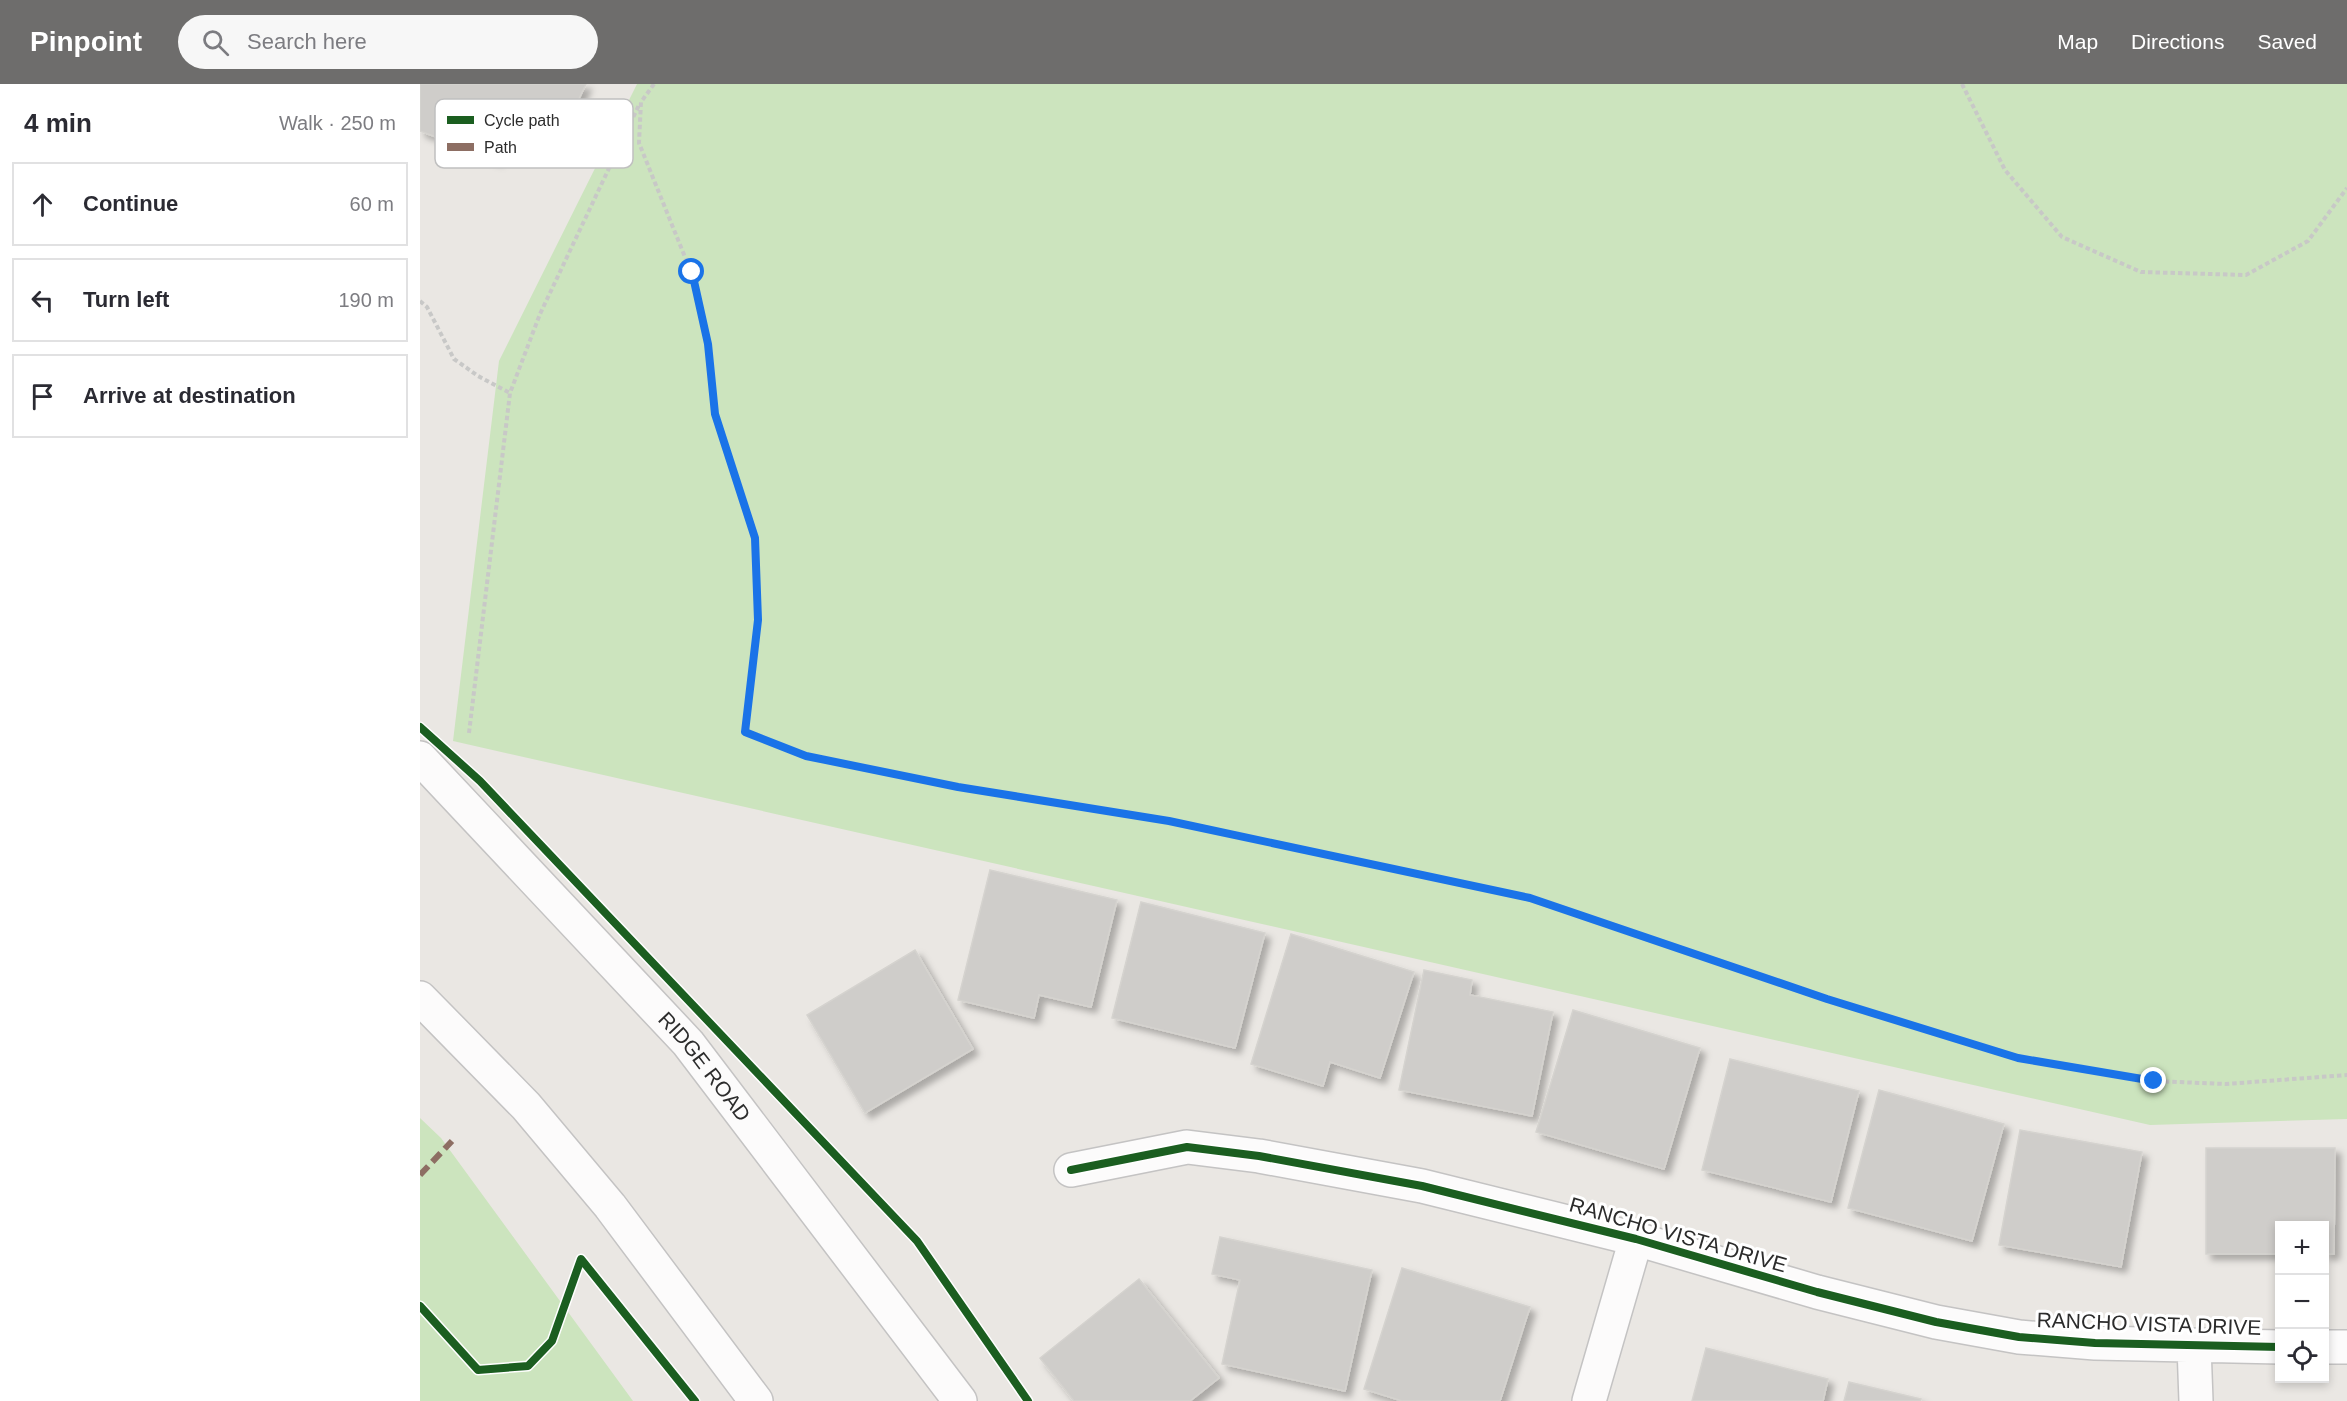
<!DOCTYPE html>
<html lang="en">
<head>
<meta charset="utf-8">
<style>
  body { margin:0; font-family:Arial,sans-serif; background:#f7f7f7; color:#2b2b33 }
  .controls { position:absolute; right:18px; bottom:18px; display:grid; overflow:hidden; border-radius:0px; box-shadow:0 3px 9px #0003 }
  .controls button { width:54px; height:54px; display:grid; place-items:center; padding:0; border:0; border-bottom:2px solid #e1e1e2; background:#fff; color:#2b2b33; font:30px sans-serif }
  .stop { position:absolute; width:18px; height:18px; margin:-14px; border:4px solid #1a73e8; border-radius:50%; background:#fff }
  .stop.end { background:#1a73e8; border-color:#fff; box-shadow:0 2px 6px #0008 }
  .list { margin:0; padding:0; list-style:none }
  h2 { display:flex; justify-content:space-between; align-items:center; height:78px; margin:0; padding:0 24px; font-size:26px }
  h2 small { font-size:20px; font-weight:400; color:#7c7c81 }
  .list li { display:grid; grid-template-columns:39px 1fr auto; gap:18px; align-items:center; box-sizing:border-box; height:84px; margin:0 12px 12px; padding:0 12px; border:2px solid #e1e1e2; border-radius:0px }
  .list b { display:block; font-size:22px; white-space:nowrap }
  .list em { font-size:20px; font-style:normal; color:#7c7c81 }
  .icon { flex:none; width:33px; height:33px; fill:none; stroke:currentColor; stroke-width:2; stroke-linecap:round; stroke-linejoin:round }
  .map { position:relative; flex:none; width:1927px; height:1317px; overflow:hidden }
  header { display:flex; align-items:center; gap:36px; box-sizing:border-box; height:84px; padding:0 30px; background:#6e6d6c; color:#fff }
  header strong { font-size:28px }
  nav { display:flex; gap:33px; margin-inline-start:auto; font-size:21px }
  .search { width:420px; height:54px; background:#f7f7f7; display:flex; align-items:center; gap:15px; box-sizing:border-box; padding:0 21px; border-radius:33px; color:#7c7c81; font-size:22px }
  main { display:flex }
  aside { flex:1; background:#fff }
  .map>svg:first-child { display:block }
  .green { fill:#cce4be }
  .building { fill:#cfcdca; stroke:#d5d3cf; stroke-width:1.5; filter:url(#shadow) }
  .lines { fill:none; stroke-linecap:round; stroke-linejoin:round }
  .street-casing { stroke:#c4c3c3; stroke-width:36 }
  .secondary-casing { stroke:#c4c3c3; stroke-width:36 }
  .path { stroke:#c8c8c7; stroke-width:4; stroke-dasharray:4.5 3; stroke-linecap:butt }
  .street { stroke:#fcfbfb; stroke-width:33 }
  .secondary { stroke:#fcfbfb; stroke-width:33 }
  .quiet { stroke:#8d6e63; stroke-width:6; stroke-dasharray:12 6; stroke-linecap:butt }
  .cycleway-casing { stroke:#fff; stroke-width:11 }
  .cycleway { stroke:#1b5e20; stroke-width:8 }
  .route { stroke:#1a73e8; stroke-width:8 }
  .labels { text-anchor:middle; stroke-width:6; stroke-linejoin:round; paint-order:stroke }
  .street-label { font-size:21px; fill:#2c2c2c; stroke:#fff }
  .key { fill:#fff; stroke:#c0c0c0; stroke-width:1.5 }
  .key-label { font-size:16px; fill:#2c2c2c }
</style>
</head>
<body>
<header>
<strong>Pinpoint</strong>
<div class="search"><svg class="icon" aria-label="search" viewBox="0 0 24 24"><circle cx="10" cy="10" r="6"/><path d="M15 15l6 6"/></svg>Search here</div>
<nav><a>Map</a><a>Directions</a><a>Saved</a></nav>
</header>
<main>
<aside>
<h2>4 min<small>Walk · 250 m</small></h2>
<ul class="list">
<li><svg class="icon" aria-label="ahead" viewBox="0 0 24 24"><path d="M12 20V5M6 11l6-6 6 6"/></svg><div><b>Continue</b></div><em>60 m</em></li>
<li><svg class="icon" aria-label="left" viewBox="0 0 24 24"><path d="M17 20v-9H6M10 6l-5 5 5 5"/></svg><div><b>Turn left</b></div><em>190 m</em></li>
<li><svg class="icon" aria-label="arrive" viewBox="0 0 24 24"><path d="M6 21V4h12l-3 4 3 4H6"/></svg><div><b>Arrive at destination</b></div></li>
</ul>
</aside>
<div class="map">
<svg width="1927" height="1317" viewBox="0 0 1927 1317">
  <defs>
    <filter id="shadow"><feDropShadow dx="5.5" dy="5.5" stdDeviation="3" flood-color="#0004"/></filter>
  </defs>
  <rect width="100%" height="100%" fill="#eae7e3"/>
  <path class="green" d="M217,0H1927V1035L1730,1041L33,657L79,277Z
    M0,1034L21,1054L213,1317H0Z"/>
  <path class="building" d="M0,0H166L147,40L101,22L77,76L0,47Z
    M570,786L697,816L671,923L619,911L614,934L538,916Z
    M721,818L845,849L815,964L692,934Z
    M871,850L994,888L960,994L910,978L903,1002L831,980Z
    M495,866L553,965L445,1029L387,931Z
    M1004,886L1052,896L1050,911L1133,928L1112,1032L979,1006Z
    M1153,926L1280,964L1244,1085L1116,1048Z
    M1310,975L1439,1007L1411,1118L1282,1086Z
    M1459,1006L1584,1040L1552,1157L1428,1124Z
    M1600,1046L1722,1068L1701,1183L1579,1161Z
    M1786,1064H1915L1914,1170H1904V1142H1860V1170H1786Z
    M800,1153L952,1186L925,1307L802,1280L820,1196L792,1190Z
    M982,1184L1110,1223L1080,1317H982L944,1305Z
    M719,1195L799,1294L770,1317H654L620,1274Z
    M1286,1264L1408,1295L1403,1317H1272Z
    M1429,1298L1501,1315L1500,1317H1424Z"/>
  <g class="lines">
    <defs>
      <path id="street" d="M651,1086L767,1063L839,1072L1002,1102L1216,1155L1397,1208L1516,1238L1599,1253L1675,1259L1860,1263
        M1774,1262L1776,1317
        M1904,1263H1927
        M1169,1317L1216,1155"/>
      <g id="secondary">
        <path id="s1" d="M0,674L268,959L540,1317"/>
        <path d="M0,914L106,1022L190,1122L336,1317"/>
      </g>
    </defs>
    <use href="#street" class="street-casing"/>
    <use href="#secondary" class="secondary-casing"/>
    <path class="path" d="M234,0L221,18L219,59L271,188L288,260L295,330L335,454L338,536L325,648L386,672L539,703L749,737L1110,815L1407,915L1598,974L1734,997L1806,1000L1927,991
      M1542,0L1585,86L1642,153L1721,188L1826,191L1888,157L1927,104
      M0,217L7,223L34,275L58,292L90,309
      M49,649L90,309L120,230L219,21"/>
    <use href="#street" class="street"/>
    <use href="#secondary" class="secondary"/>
    <path class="quiet" d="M0,1091L32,1057"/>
    <defs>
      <path id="cycleway" d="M0,643L60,697L497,1157L608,1317
        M651,1086L767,1063L839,1072L1002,1102L1216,1155L1397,1208L1516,1238L1599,1253L1675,1259L1860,1263
        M0,1222L58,1286L108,1282L132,1257L161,1175L275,1317"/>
    </defs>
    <use href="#cycleway" class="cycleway-casing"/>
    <use href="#cycleway" class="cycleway"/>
  </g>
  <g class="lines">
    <path class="route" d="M272,188L288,260L295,330L335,454L338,536L325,648L386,672L538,703L749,737L1110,814L1407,915L1598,974L1734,997"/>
  </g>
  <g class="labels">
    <g class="street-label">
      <text dy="7" stroke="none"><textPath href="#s1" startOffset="420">RIDGE ROAD</textPath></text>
      <text transform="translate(1258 1151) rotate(16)" y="7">RANCHO VISTA DRIVE</text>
      <text transform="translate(1729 1240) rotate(2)" y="7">RANCHO VISTA DRIVE</text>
    </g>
  </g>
  <rect x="15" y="15" width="198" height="69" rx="9" class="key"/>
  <rect x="27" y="32" width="27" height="8" fill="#1b5e20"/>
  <rect x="27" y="59" width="27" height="8" fill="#8d6e63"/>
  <g class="key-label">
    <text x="64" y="42">Cycle path</text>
    <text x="64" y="69">Path</text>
  </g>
</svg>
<div class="controls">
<button>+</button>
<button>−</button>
<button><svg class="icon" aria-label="locate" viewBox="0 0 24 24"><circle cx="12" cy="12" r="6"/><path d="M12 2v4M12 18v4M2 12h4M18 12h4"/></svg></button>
</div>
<div class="stop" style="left:272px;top:188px"></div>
<div class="stop end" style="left:1734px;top:997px"></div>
</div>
</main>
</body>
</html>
